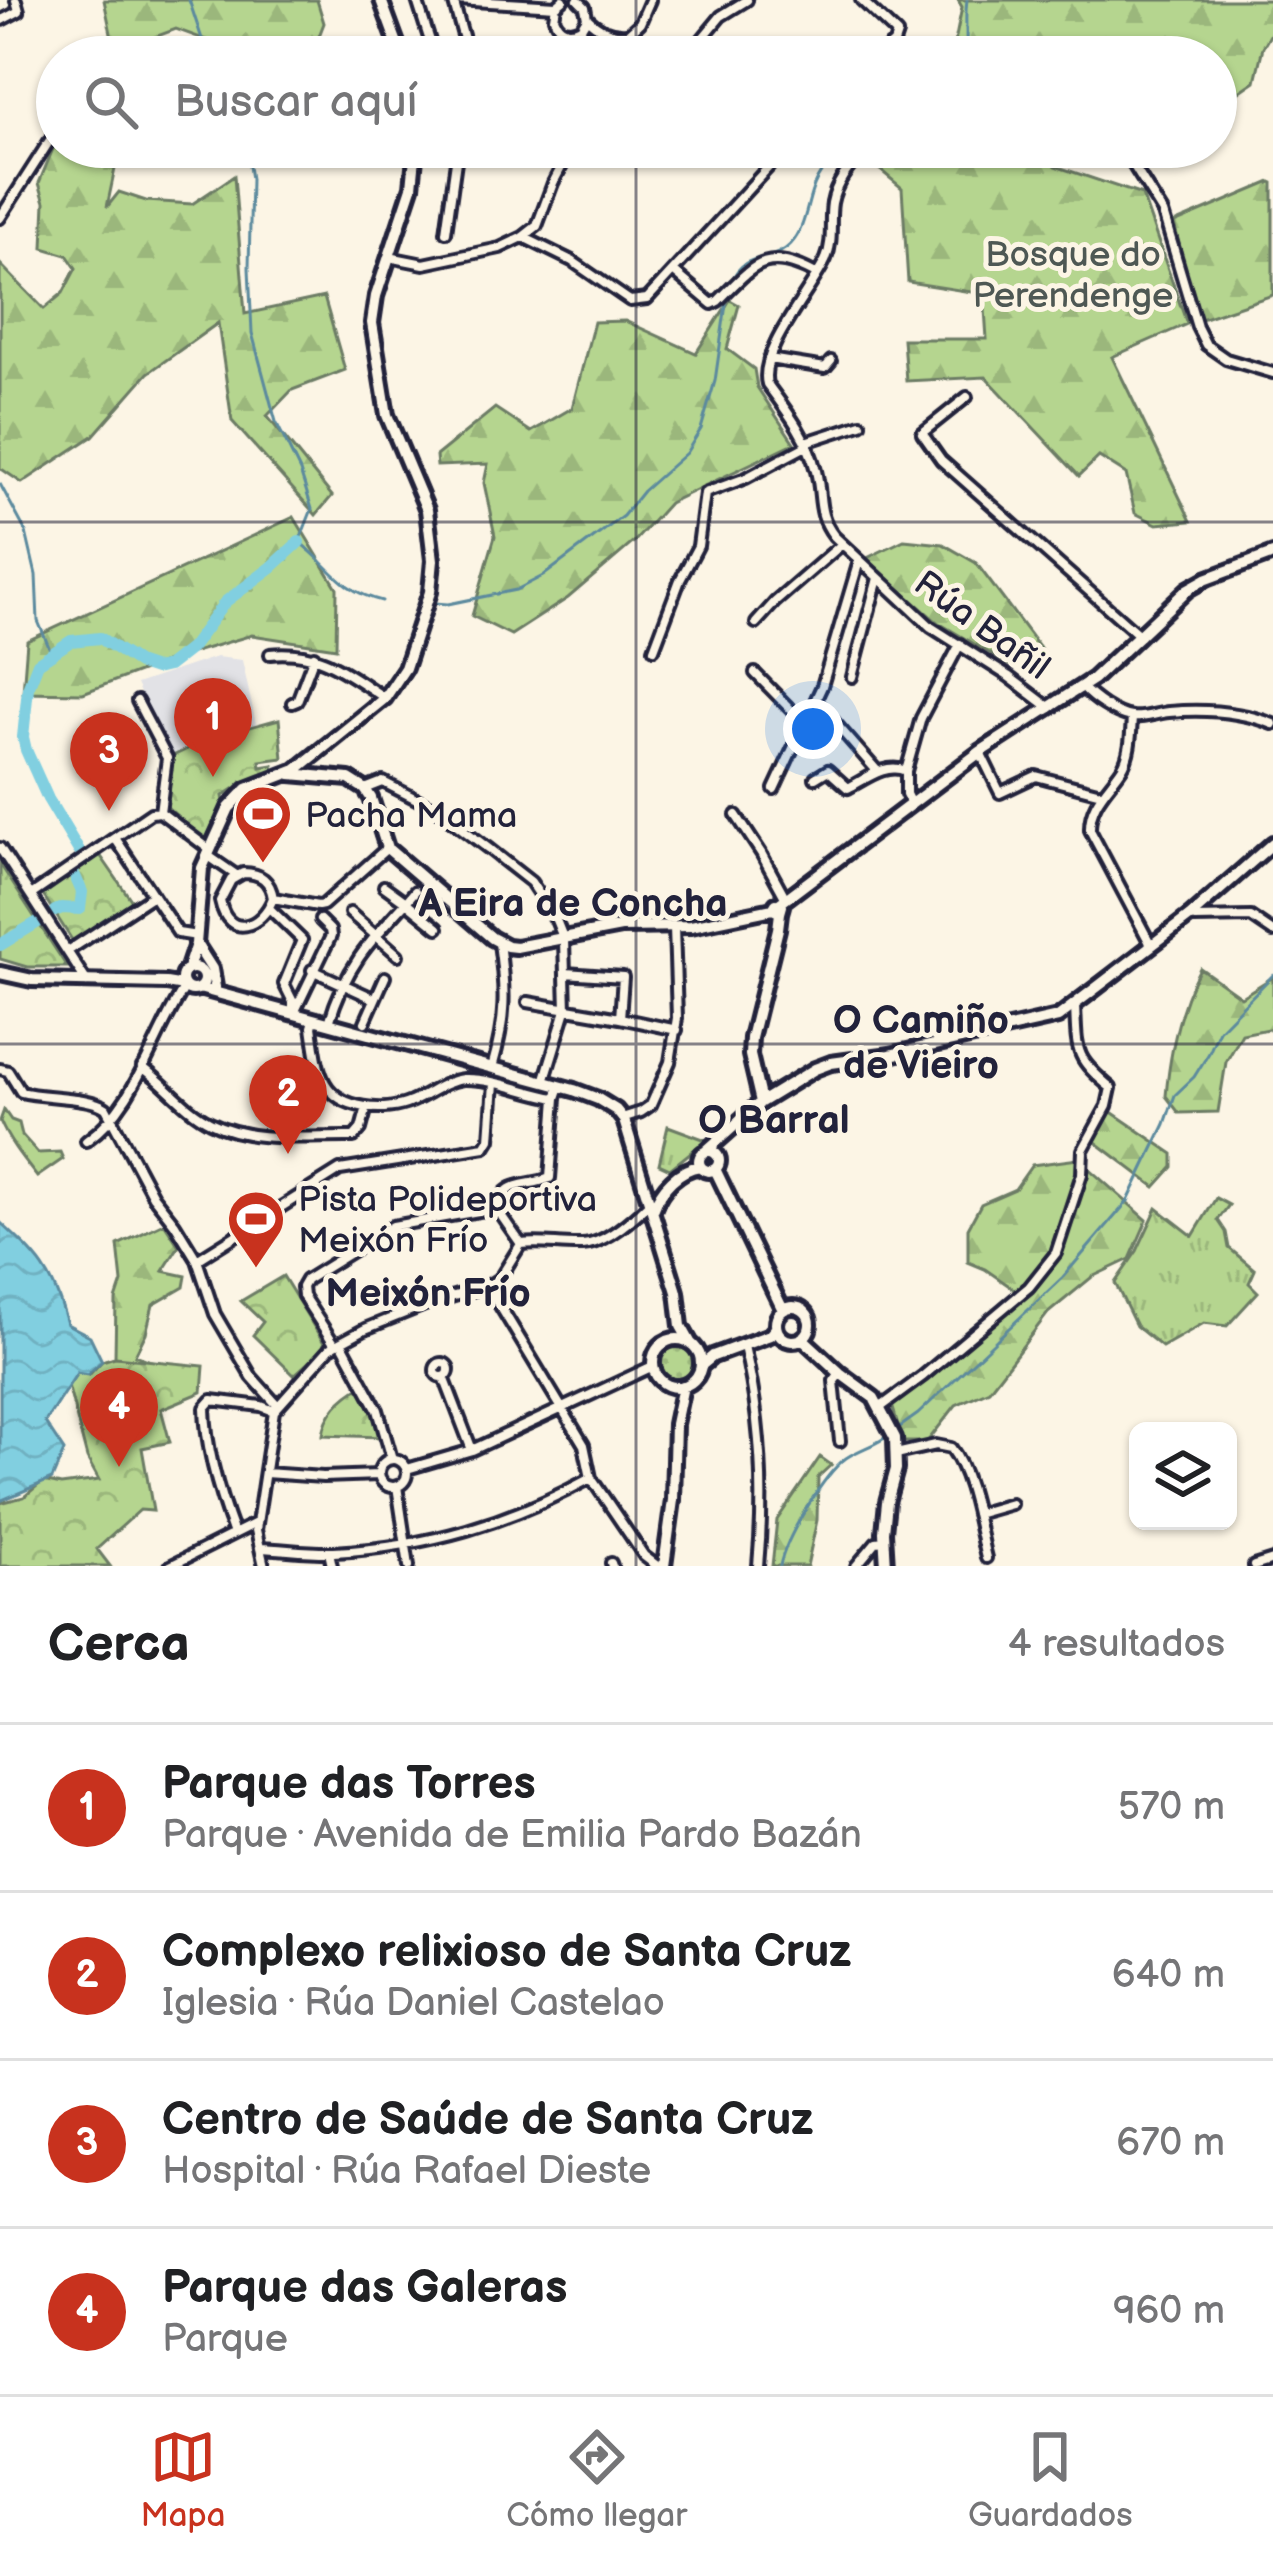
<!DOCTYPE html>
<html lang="es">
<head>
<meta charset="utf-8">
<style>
  body { margin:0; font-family:"Balsamiq Sans",sans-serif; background:#f6f6f6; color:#202124 }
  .controls { position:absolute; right:36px; bottom:36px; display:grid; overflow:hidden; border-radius:18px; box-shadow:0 3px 9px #0004 }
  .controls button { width:108px; height:108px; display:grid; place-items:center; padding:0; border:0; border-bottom:3px solid #e0e0e0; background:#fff; color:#202124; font:60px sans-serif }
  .you { position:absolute; left:813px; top:729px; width:42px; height:42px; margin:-30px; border:9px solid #fff; border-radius:50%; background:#1a73e8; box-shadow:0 0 0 18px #1a73e833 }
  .badge { display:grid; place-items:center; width:78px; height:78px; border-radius:50%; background:#c8321e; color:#fff; font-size:39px; font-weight:700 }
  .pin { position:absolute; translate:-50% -99px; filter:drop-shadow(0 3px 6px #0008) }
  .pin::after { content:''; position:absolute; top:63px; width:42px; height:36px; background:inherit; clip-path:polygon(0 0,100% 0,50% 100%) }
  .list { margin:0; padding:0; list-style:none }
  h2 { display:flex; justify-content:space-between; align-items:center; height:156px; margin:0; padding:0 48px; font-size:51px }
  h2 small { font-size:39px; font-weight:400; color:#757577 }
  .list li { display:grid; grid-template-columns:78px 1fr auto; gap:36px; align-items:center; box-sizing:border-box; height:168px; padding:0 48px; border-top:3px solid #e0e0e0 }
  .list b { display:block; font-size:45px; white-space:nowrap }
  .list p { margin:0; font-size:39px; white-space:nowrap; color:#757577 }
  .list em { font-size:39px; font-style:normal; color:#757577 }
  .icon { flex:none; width:66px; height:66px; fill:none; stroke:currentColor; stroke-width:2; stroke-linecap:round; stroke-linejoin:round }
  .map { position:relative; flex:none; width:1273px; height:1566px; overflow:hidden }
  .search { position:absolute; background:#fff; box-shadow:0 3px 9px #0004; left:36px; right:36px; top:36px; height:132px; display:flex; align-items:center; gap:30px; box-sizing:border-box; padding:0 42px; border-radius:66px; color:#757577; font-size:45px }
  .sheet { height:828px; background:#fff }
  nav { display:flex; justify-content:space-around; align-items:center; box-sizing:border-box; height:168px; border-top:3px solid #e0e0e0; background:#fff; font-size:33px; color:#757577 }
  nav a { display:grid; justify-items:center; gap:6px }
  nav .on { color:#c8321e }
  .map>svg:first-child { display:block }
  .built { fill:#e2e2e6 }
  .grass { fill:url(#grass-tufts); stroke:#6c7c65; stroke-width:3 }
  .forest { fill:url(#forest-firs); stroke:#6c7c65; stroke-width:3 }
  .park { fill:url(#park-crowns); stroke:#6c7c65; stroke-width:3 }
  .garden { fill:url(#garden-dots); stroke:#6c7c65; stroke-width:3 }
  .water { fill:url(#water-waves); stroke:#5b8a9e; stroke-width:3 }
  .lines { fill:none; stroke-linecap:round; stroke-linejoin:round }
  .stream { stroke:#5b8a9e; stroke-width:3 }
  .river { stroke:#81cfe0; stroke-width:12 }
  .street-casing { stroke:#22223b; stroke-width:16 }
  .secondary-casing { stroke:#22223b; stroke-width:20 }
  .street { stroke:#fcf5e5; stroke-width:8 }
  .secondary { stroke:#fcf5e5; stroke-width:10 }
  .grid { fill:none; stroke:#22223b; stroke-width:3; stroke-opacity:0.55 }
  .labels { text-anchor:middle; stroke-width:10; stroke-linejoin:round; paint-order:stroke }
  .park-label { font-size:36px; fill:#4e5854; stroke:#fcf5e5 }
  .street-label { font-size:36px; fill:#22223b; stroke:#fcf5e5 }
  .poi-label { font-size:36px; fill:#22223b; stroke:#fcf5e5; text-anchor:start }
  .neighbourhood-label { font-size:39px; font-weight:bold; fill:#22223b; stroke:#fcf5e5 }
</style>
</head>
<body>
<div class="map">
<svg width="1273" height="1566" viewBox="0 0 1273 1566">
  <defs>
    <pattern id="grass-tufts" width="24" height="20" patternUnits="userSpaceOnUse" patternTransform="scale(3)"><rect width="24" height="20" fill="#b5d58f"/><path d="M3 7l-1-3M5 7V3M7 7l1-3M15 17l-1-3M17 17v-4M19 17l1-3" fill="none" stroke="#9bb77c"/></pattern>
    <pattern id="forest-firs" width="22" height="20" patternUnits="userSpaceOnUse" patternTransform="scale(3)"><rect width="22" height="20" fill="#b5d58f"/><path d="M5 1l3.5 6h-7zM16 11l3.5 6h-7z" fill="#9bb77c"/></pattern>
    <pattern id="park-crowns" width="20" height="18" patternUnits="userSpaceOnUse" patternTransform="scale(3)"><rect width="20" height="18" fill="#b5d58f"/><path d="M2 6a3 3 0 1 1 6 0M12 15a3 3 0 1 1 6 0" fill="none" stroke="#9bb77c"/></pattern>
    <pattern id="garden-dots" width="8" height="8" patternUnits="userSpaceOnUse" patternTransform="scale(3)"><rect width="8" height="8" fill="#b5d58f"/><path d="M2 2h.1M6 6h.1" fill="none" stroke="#9bb77c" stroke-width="1.8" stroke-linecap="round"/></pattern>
    <pattern id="water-waves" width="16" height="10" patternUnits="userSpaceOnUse" patternTransform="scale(3)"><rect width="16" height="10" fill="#81cfe0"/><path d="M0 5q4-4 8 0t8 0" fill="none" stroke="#6fb1c1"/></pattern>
  </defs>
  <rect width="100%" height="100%" fill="#fcf5e5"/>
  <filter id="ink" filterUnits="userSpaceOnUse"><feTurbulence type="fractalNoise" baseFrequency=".00833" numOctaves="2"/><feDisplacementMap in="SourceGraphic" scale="24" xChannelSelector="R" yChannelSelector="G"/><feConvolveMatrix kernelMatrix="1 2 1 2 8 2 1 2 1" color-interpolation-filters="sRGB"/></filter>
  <g filter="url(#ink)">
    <path class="built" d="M216,657L242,660L256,724L210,738L169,758L136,684Z"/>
    <path class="grass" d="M668,1126L706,1140L670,1169L659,1164Z
      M1216,1198L1229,1205L1218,1220L1226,1232L1229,1248L1255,1270L1249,1283L1258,1292L1227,1326L1204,1323L1162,1347L1136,1326L1115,1283L1137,1251L1157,1208L1193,1236Z"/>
    <path class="forest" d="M104,0H317L324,23L311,57H236L220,45L176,29L115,52Z
      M958,0H1273V30L1263,47L1255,81L1216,108V57H1120L1107,44L1088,57H952L962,7Z
      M57,139V147H147L116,164L107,207L119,192L146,201L192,204L234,176L245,314L324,297L345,370L292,390L267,416L332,496L316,515L232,421L218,323L148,373L93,436L22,483L0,468V264L44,309L63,293L76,268L67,255L43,248L45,202L39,183Z
      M871,147H1037L1055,166L1142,195L1187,324L1112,357L1191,521L1157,524L1135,513L1126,474L1099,457L1079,476L986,377L906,381L903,339H987L984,294L908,282L902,188L866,158Z
      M1271,182L1273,183V295L1198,320L1174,223Z
      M730,300L739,305L727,349L754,369L757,387L794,443L669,503L635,541L568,598L511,635L472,616L495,536L484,483L488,464L437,466L436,456L495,408L531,432L572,408L594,322L625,321L696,353Z
      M294,517L337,588L336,648L252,635L181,656L83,693L23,692L27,641Z
      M904,540L943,544L976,563L1045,655L1013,667L937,622L865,559Z
      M1200,968L1241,997L1273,977V1028L1242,1034L1226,1062L1218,1112L1179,1113L1166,1096C1170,1051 1179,1007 1200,968Z
      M4,1110L11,1120L19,1123L22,1135L38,1153L60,1152L63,1159L37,1177C23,1159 9,1142 0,1121Z
      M1110,1111L1173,1154V1167L1155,1187L1093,1140Z
      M1078,1159L1147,1220L1130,1259L1092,1277L1048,1313L989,1390L956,1405L927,1442H903L889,1395L946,1355L1018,1292L985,1269L968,1262V1228L981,1204L1015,1189L1032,1165Z
      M164,1223L179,1246L163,1271L186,1276L184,1287L153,1305L146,1333L135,1355L161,1365L68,1385L78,1372L89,1375L102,1361L115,1357L116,1300L122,1282L118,1245Z
      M820,1457L831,1465L818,1477L817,1520L807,1566H772L777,1520Z"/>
    <path class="park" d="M279,719L283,758L260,761L261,767L273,765L274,773L246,781L223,796L224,802L205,841L165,805L163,798L169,758L210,738Z
      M100,855L134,904L74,943L43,895Z
      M0,864L67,967H27L0,959Z
      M283,1276L324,1343L323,1349L294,1375L253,1335L263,1322L241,1301Z
      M115,1357L204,1366L202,1392L161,1409L170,1442L142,1448L153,1511L140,1510L97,1549L110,1566H0V1503L24,1497L43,1481L61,1485L99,1480L87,1458L68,1385L78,1372L89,1375L102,1361Z
      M362,1386L379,1423L381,1437L323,1435C325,1414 343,1396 362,1386Z"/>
    <path class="garden" d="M657 1363a20 20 0 1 1 40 0a20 20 0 1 1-40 0Z"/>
    <path class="water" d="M0,1222C39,1258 53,1271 67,1324L90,1336L102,1361L87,1375L77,1373L45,1422L64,1451L52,1479L0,1501Z"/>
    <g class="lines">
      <path class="stream" d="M189,0L208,57
        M965,57C968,37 964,20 967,0
        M246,147L251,179L249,268L252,333L276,422L300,471L312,509L299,542C332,566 338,590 382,601
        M731,282C745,248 771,265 791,244C804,230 806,209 812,191C817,174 832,158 846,147
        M0,484L26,532L36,575L38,621L51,652
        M435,603L448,604L516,590L543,576L623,516L643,491L686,453L701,429L715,381L727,297
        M897,1429L918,1414L1063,1277L1128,1201L1165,1124L1175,1095L1194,1077L1209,1053L1219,1030L1273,975
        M780,1566C785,1539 824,1474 846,1458C860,1449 876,1445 889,1435"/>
      <path class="river" d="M79,851L48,799L26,750L23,737L28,688L38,663L71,641L100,638L140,664L155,669L168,666L191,648L225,602L272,567L299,542
        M55,911L62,908L80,909L82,892L75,876
        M0,945L38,922"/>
      <defs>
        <path id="street" d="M417,0L435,57
          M453,0L469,57
          M456,0L556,6
          M563,0L556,6L554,18C559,31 569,34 581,28L587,18L585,7L578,0
          M861,0L897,34L894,43L877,57
          M587,18C598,29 612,36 628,34L640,23L650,0
          M0,21L19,11L16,0
          M531,57L566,31
          M687,57L721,16L747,0
          M866,147C852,164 836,181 832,203C829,222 834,240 826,259C812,290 758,351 767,384C787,411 808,438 816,471C823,498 816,512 834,536L931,627L1008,676L1050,708
          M1122,147L1163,213L1197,327L1206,345L1226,359L1273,373
          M295,150L299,147
          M0,218L57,129
          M446,232L458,147
          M523,237L572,261L630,301L647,299L787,147
          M389,257L424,264L500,248L523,237L537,226L553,183L564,162L578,147
          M673,271L712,304L718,301C754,265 765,247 816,274
          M769,359L825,368L831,361
          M967,397L922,433L941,460L1140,636
          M806,442L861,424
          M756,623L775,602L842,544
          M654,649L680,580L698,546L705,493L746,478L808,445
          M270,654C320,649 346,673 385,698
          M755,673L804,723
          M852,677L878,578
          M1082,687C1093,699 1114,714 1131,717C1142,719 1157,713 1169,712C1205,709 1240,711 1273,724
          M137,701L167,758L160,812
          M816,701L878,772
          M292,703L297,701L314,656
          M1132,717C1131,733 1131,754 1122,768C1109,788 1089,803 1090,830L1151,945
          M980,752L1000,793L1036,776L1101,793
          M906,771L921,718L960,644
          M815,778L828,770L848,788C866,779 886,762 906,771V794L911,804
          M365,789L383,782L436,809L489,849L531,882L556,920L564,940L566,1010L544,1082
          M774,789L822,686L859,561
          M160,812L209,849
          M736,815L761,853L786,899
          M115,838L178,933L197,936
          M0,848L87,982
          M207,855L236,875
          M243,873C261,873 270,880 273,898C262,928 228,940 220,901L231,880Z
          M384,886L406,902L415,891
          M31,895L151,813L160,812
          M273,898L318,906L323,905L387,848
          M269,908L302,940L284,984L293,1002V1014
          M350,913L398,955
          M1190,916L1195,918L1251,917L1273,932
          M68,951L153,895
          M312,970L373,998
          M528,1002L620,1018L623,977L565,973
          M294,1013L331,936L330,930L320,920
          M620,1018L677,1030
          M314,1020L312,1027C315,1045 316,1067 325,1083C340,1110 386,1113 411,1102C429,1095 444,1081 463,1079C494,1078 525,1093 556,1098
          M365,1022L385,977
          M329,1023C345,968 368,943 406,902L438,928
          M142,1067C166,1084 184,1109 210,1122C253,1144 308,1136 354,1137L361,1129L367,1107
          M492,1068C506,1019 506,992 499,943
          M0,1069L8,1071L21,1092C44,1098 90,1096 106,1108L153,1196L175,1224L197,1260L215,1314L252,1377L278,1406
          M622,1118L641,1112L651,1105L670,1062L677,1018L674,927
          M86,1141C137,1105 152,1037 185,987
          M496,1208L521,1244
          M521,1244C542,1241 561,1246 582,1245C605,1244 634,1218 649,1203
          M197,1260L340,1170L485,1147L490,1139L494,1083
          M488,1286L584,1445L591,1478L644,1556L657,1566
          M341,1342L378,1410L392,1459
          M335,1345L303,1296L302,1287L306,1280L393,1226L496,1208C506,1178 526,1188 550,1178L556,1098L560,1086
          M744,1346C761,1418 765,1493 758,1566
          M435 1370a7 7 0 1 1 14 0a7 7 0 1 1-14 0Z
          M840,1373L834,1381L840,1441
          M444,1377L472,1450
          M881,1407L923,1376L1029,1287L1056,1253L1082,1174L1083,1150L1107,1106L1111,1088C1074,1057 1077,1052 1075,1005
          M896,1454L936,1445L951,1448C971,1474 978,1526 986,1558
          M379 1473a14 14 0 1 1 28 0a14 14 0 1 1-28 0Z
          M407,1469L472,1450L653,1366
          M265,1473L323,1477L379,1475
          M397,1486L409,1566
          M976,1514L1011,1504
          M234,1534C219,1494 206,1451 205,1408L212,1400L261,1406L274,1411
          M260,1548C285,1549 310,1553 334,1552C428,1547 509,1523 591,1478
          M329,1552L332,1566
          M611,1563L612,1566
          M170,1566L256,1523
          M264,1566L256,1530L274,1411L330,1348L365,1329L427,1304L488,1286L500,1278L521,1244
          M856,1566L876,1542L884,1541
          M1254,1566L1273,1560"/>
        <path id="secondary" d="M381,0L402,57
          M291,774L349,779L365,789L371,798L387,848L492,938L507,946L516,947L621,927L691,926L773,909
          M779,904L980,752L1093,679L1188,589L1206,579L1273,554
          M196,944L212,969L215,987
          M182 979a11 11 0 1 1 22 0a11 11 0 1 1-22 0Z
          M188,968L196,944L202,868L229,808L247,789L296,770L385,698L405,668L430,592L433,560L427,510L387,415L372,323L376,296L412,187L416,147
          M0,973L32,980L166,983L184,986
          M199,988L574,1090L598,1099L616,1110L624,1120L677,1292L681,1326L690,1342
          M761,1102L750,1055L751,1038L778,929L780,913L773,909L776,904L782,906L780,913
          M699 1161a10 10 0 1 1 20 0a10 10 0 1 1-20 0Z
          M705,1152L761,1102L815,1069L831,1063L890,1055L1058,1017L1190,916L1273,843
          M715,1169L783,1310
          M654,1208C661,1188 679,1169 700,1166
          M776 1324a17 17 0 1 1 34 0a17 17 0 1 1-34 0Z
          M802,1338L840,1373L874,1398L895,1438L896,1469L887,1502L884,1532L886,1566
          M653 1363a24 24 0 1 1 48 0a24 24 0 1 1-48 0Z
          M702,1365L713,1356L770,1335L776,1328
          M664,1566L673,1500L675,1424L683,1386"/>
      </defs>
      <use href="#street" class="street-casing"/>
      <use href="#secondary" class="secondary-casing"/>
      <use href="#street" class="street"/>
      <use href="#secondary" class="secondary"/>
    </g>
  </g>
  <path class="grid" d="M636,0V57M636,147V1566M0,522H1273M0,1044H1273"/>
  <defs>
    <symbol id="stadium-pin" viewBox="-11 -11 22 30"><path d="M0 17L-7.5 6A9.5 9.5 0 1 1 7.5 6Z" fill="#c8321e" stroke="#fcf5e5"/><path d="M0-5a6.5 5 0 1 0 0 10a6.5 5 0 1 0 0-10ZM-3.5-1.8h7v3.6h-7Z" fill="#fff"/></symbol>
  </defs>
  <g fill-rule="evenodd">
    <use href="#stadium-pin" x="230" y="781" width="66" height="90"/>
    <use href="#stadium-pin" x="223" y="1186" width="66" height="90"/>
  </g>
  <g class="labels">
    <g class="park-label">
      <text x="1073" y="266">Bosque do<tspan x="1073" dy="41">Perendenge</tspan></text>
    </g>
    <g class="street-label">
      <text transform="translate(983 624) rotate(36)" y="13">Rúa Bañil</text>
    </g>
    <g class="poi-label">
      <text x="305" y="827">Pacha Mama</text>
      <text x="298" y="1211">Pista Polideportiva<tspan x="298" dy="41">Meixón Frío</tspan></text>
    </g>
    <g class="neighbourhood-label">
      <text x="573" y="916">A Eira de Concha</text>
      <text x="921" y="1033">O Camiño<tspan x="921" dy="45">de Vieiro</tspan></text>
      <text x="774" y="1133">O Barral</text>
      <text x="428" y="1306">Meixón Frío</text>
    </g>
  </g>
</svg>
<div class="controls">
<button><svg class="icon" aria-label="layers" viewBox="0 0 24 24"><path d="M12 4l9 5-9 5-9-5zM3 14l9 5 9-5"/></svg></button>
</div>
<div class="you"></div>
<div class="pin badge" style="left:213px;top:777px">1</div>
<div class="pin badge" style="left:288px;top:1154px">2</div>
<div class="pin badge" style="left:109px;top:811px">3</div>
<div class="pin badge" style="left:119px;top:1467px">4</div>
<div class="search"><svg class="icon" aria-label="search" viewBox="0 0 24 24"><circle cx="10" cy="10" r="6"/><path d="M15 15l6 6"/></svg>Buscar aquí</div>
</div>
<section class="sheet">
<h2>Cerca<small>4 resultados</small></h2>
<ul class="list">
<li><span class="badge">1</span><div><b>Parque das Torres</b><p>Parque · Avenida de Emilia Pardo Bazán</p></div><em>570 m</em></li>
<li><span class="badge">2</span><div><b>Complexo relixioso de Santa Cruz</b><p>Iglesia · Rúa Daniel Castelao</p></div><em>640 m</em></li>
<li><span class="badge">3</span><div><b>Centro de Saúde de Santa Cruz</b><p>Hospital · Rúa Rafael Dieste</p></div><em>670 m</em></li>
<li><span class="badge">4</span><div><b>Parque das Galeras</b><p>Parque</p></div><em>960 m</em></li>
</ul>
</section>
<nav>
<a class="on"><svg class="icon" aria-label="map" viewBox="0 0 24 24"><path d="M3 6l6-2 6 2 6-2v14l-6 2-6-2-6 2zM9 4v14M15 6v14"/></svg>Mapa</a>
<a><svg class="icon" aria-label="directions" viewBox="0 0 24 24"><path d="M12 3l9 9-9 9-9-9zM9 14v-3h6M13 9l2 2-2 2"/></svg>Cómo llegar</a>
<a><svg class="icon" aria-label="saved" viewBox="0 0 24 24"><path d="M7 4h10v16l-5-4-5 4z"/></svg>Guardados</a>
</nav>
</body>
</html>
